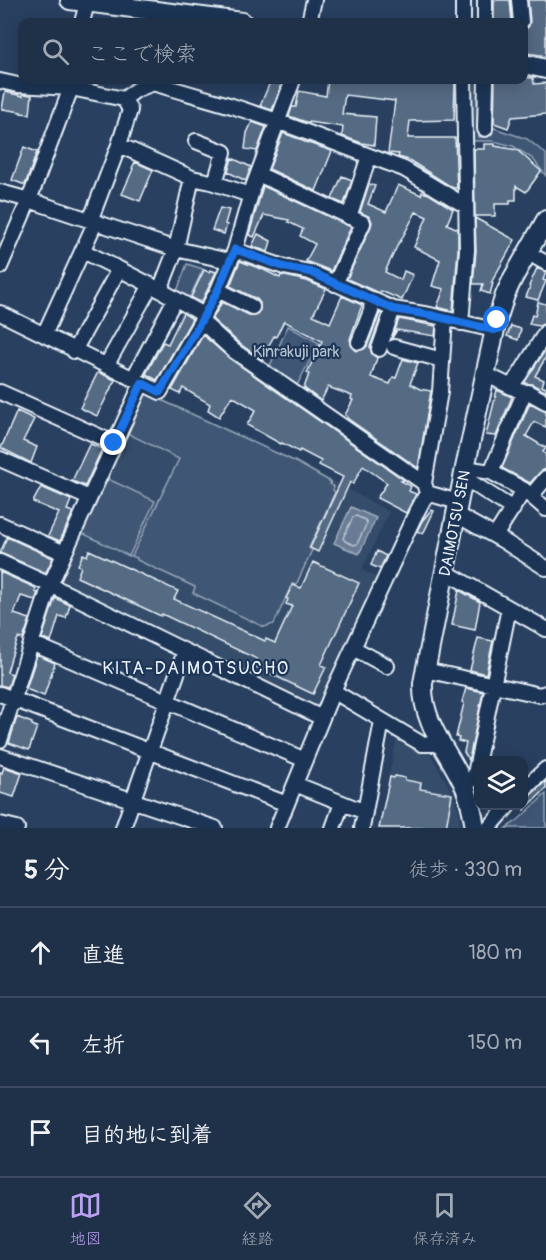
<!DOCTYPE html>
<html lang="ja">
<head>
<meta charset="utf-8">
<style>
  body { margin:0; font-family:Pangolin,"Klee One",sans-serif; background:#2c3c53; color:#f1f3f6 }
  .controls { position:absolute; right:18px; bottom:18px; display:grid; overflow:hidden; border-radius:12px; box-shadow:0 3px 15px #0003 }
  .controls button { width:54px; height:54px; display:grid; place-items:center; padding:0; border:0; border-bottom:2px solid #3c4b61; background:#1f3049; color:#f1f3f6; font:30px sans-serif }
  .stop { position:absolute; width:18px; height:18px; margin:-14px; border:4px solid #1a73e8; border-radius:50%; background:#fff }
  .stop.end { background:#1a73e8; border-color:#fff; box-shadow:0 2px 6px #0008 }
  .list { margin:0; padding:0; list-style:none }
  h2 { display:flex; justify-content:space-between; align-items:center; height:78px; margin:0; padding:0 24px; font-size:26px }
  h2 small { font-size:20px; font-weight:400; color:#a1a9b4 }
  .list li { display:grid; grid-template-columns:39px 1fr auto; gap:18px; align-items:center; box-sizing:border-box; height:90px; padding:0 24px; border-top:2px solid #3c4b61 }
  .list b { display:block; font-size:22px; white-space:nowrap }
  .list em { font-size:20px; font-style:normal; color:#a1a9b4 }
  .icon { flex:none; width:33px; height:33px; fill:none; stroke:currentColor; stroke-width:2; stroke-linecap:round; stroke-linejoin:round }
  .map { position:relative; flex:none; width:546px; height:828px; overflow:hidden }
  .search { position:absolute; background:#1f3049; box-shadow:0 3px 15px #0003; left:18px; right:18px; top:18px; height:66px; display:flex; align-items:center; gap:15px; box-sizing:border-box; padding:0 21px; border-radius:12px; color:#a1a9b4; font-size:22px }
  .sheet { height:348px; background:#1f3049 }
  nav { display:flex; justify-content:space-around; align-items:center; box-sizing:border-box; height:84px; border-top:2px solid #3c4b61; background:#1f3049; font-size:16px; color:#a1a9b4 }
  nav a { display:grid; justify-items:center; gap:3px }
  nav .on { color:#bca0f2 }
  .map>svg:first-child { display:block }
  .built { fill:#364d6b }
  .green { fill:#415774; stroke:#94a4b6; stroke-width:1.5 }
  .water { fill:#6b7c95; stroke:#9dabbd; stroke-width:1.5 }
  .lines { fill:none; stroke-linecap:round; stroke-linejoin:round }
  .shore { stroke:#b6c2d0; stroke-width:1.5 }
  .building { fill:#556a83; stroke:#e8f1f8; stroke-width:1.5 }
  .street-casing { stroke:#e8f1f8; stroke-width:18 }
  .secondary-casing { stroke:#e8f1f8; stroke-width:22 }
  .street { stroke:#1d3557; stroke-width:14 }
  .secondary { stroke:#1d3557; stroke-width:18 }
  .route { stroke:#1a73e8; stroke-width:8 }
  .labels { text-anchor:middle; stroke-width:4.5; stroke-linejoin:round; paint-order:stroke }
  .park-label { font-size:16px; fill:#b6c3d0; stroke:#1d3557 }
  .street-label { font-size:16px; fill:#e8f1f8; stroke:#1d3557 }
  .neighbourhood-label { font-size:18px; letter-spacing:1.5px; fill:#e8f1f8; stroke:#1d3557 }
</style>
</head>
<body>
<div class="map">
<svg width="546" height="828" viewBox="0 0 546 828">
  <rect width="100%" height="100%" fill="#294061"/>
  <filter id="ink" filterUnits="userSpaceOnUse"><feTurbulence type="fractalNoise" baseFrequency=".0167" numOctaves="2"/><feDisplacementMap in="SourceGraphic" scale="12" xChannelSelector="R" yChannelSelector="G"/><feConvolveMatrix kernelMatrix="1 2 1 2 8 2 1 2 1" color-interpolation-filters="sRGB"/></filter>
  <g filter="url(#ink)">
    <path class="built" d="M147,392L296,460L389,512L362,570L379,579L317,711L62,586L59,576L142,393Z
      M398,733L430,754L453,794L459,812L460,828H378Z"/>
    <path class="green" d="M470,80H478L479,137H483L491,127L527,139L546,154V176L533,159L513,146L493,141H471Z
      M187,264L203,269L188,301L176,294Z
      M288,326L319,343L295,389L268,370Z
      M146,393L296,462L331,482L330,484L334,487L333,490L335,492L309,548L312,550L296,585L292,584L274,624L264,627L193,593L195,587L137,560V558L132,556L179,459L125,432L143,394Z
      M108,479L155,501L129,556L82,533Z
      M546,794V828H506L517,821Z"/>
    <path class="water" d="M351,507L376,518L359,554L334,543Z"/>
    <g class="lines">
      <path class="shore" d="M356,516L365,520L367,523L357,544L354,545L345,541L343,538L353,517Z"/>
    </g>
    <path class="building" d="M494,0H510L512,22H494Z
      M528,0H546V56L527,53L525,30L529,26L530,21Z
      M524,77L533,78L534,84L546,83V114L512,117L508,128L494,123L495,80H524Z
      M271,80H276L283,82L272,110L260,106Z
      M328,80H455L454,120L410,121L408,138H455L457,188H453L409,160L398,157L399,154L388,153L395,101L345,95L342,114L376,117L374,145L362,143L342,136L343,127L309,122V123L289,116L292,107H296L299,91L326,96Z
      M5,92L23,96V94L32,95L30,114L21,113V112L2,109Z
      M252,122L266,127L257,151L245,149L247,133Z
      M283,133L302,140V141L332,151L316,191L269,169Z
      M484,144H495V146L517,150L541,171L526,192L516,186V200H510V204H495V216H475L474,149H484Z
      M24,147L37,152L25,185L12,180Z
      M232,158L251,167L246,181L228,172Z
      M135,162L153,170L140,201L122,194L133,169L132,168Z
      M342,176L352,180L344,204L332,199Z
      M369,184L375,186L368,204L386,212L398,185L421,195L422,192L429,194L453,209L447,224L458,229V250L453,311L437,307L444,289L432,286L440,260L414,247L427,217L416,212L400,242H399L385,272L401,280L404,271L413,275L402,300L381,291L380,293L370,289L347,279L371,226L372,222L370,217L360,212Z
      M263,186L351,227L331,271L306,261L315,244L300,236L303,229L288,222L289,220L264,215L254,237L249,235Z
      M220,208L229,210L225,224L227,225L224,234L212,230Z
      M475,218L515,240L491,283H493L490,294L481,291L483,284H473L476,251Z
      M258,234L271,241L268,252L252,246Z
      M240,261L264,270L280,278L281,275L307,281L326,289L313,315L330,323L342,296L362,305L350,339L352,347L356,351L364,349L367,346L380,313L382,314L370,347L372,354L377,358L371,377L390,384L393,377L396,378L403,359L406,360L418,363L410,384L420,389L431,391L418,468L347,418L348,417L345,415L353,400L351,399L352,396L328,387L321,401L304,388L309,374L307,373L322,341L284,321L276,337L274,336L263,356L264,357L263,359L264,361L240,344L212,319L222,302L249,315H256L260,310V303L257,299L230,286Z
      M537,268L546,272L543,280L546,281L538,300L526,297L530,287L529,286Z
      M204,270L209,272L210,270L216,272L201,303L191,297Z
      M538,302L546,304V323L539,326L529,324L532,315L535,316Z
      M183,313L192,319L157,380L146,374L163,342L168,344Z
      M399,319L436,326L435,336L397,330L392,338Z
      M511,326L521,329L518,340L507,336Z
      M203,335L229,358L404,480L401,481L411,486L409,491L416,494L406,513L377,498L387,483L363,466L353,484L350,482L318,552L310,548L343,477L319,465L321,461L300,450L299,452L282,443L281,444L247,425L256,410L232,396L219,417L208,410L210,404L183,388L180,394L172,390Z
      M546,349V357L535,376L544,380L542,386L546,388V392L532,384L524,383Z
      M98,372L115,380L97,416L80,408Z
      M497,390L512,397L496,436L486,435Z
      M530,403L546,411V427L534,422L526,436L546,448L543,452L546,455V469L540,472L530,483L502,468Z
      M17,411L34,419L23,441L37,447L31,463L1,448Z
      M91,444L102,449L85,486L72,481L89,445H90Z
      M41,487L71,500L67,510L73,512L60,541L48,536L59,513L33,502Z
      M431,510L434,511L423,534L417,531L422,521Z
      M7,537L53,558L46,572H44L0,553Z
      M89,550L178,591L174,599L265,641L266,639L275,643L292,606L286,604L288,599L286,598L293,585L301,588L313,562L359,583L321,665L326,667L313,694L254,666L257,659L162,614L161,616L77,577L81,567L78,565L83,554L87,556Z
      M377,551L386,556L380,569L371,565Z
      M0,572L36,588L35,592L38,593L35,600L21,596L14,614L30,619L23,639L18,638L11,658L7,672L12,674L8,687L0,685Z
      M459,590L480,602L475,630L452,625Z
      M55,598L70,605L66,618L59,616L51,642L42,638Z
      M478,638L493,641L486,674L470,670Z
      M37,655L55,663L44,696L26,689Z
      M466,688L483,692L469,760L464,752L466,743L458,741L459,738L456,737L464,703L462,702Z
      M17,717L32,723V725L37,727L29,750L9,743Z
      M4,767L22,773L14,797L0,793V772L2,773Z
      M395,776L405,778V780L421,783L420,789L452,794L446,828H379L390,777L394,778Z
      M546,781V789L524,810V799L530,796Z"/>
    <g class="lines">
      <defs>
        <path id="street" d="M463,0V22
          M485,0V22
          M519,0L521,22
          M82,22L88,0
          M309,22L314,0
          M293,80L253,187L235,250L218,290L201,321L234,351L424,483L427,493L458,502
          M0,81L18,85L71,88L124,99L136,90L153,83L232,106L277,121L404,169L466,206
          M485,129L486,80
          M196,141L224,152L215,183
          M119,145L192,178L211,182L250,195
          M258,174L363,223L335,284
          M0,192L29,200L176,249L229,261
          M349,217L369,156
          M90,221L119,145L130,110L124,99
          M235,250L284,267L310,272L393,309L430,315L494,330
          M537,258L546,263
          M0,267L29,200L71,88L72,82
          M119,269L160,290L204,315
          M160,290L176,249L192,178
          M218,290L252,307
          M0,313L160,392L201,321
          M461,323L467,250L464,80
          M44,335L95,223
          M359,342L371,311L372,299
          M394,347L442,360
          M379,349L393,309
          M74,351L119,269L83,251
          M106,366L151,285
          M485,374L524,393L528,392L546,402
          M133,379L175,299
          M511,386L520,374L546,332
          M0,392L114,443
          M0,459L89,498
          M465,468L491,472L524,490L546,509
          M491,472L524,393
          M424,483L440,392L445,319
          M472,483L513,509
          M531,496L546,478
          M455,514L502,540L546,568
          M0,524L64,553
          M495,536L524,490
          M0,562L50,585L322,718
          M444,571L546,629
          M31,643L305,760
          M353,648L387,666
          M425,670L540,695L546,693
          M333,691L422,744H433L440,742
          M0,694L287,804
          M0,740L50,585L142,383
          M0,756L215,828
          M295,784L365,812
          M464,785L474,779L509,608
          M524,789L546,769
          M0,824L17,828
          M123,828L185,651
          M277,828L333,691L413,519L427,493
          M333,828L342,803
          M362,828L382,721
          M489,828L508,806"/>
        <path id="secondary" d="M70,0L242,22
          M524,64L546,69
          M475,828C473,814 470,800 465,787C450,753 421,723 423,683L465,468L497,320L505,295L513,278L546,220"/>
      </defs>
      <use href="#street" class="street-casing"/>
      <use href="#secondary" class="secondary-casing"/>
      <use href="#street" class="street"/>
      <use href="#secondary" class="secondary"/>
    </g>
  </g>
  <g class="lines" filter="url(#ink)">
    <path class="route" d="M114,443L142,383L160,392L201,321L218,290L235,249L284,267L310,272L393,309L430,315L494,330L497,320"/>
  </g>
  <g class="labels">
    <g class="park-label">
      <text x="296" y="357">Kinrakuji park</text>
    </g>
    <g class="street-label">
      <text transform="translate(454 523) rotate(-79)" y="6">DAIMOTSU SEN</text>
    </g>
    <g class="neighbourhood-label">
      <text x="196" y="674">KITA-DAIMOTSUCHO</text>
    </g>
  </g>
</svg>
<div class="controls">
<button><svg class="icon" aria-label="layers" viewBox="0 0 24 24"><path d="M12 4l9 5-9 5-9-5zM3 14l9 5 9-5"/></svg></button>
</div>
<div class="stop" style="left:497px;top:320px"></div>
<div class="stop end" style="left:114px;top:443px"></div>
<div class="search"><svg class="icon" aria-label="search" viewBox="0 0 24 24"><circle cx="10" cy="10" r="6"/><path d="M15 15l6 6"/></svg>ここで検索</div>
</div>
<section class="sheet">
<h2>5 分<small>徒歩 · 330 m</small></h2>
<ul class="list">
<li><svg class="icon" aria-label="ahead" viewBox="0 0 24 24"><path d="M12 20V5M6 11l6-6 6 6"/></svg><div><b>直進</b></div><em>180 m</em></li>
<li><svg class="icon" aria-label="left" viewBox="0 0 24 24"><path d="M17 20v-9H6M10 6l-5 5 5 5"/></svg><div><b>左折</b></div><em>150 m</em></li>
<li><svg class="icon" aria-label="arrive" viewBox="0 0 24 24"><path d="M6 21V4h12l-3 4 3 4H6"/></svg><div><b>目的地に到着</b></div></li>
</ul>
</section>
<nav>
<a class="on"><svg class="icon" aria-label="map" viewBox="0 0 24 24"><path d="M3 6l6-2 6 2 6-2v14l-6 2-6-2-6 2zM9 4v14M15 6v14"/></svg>地図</a>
<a><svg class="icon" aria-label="directions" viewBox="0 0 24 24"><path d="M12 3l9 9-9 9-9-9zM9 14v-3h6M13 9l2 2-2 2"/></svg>経路</a>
<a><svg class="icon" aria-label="saved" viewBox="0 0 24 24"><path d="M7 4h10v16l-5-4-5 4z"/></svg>保存済み</a>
</nav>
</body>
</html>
